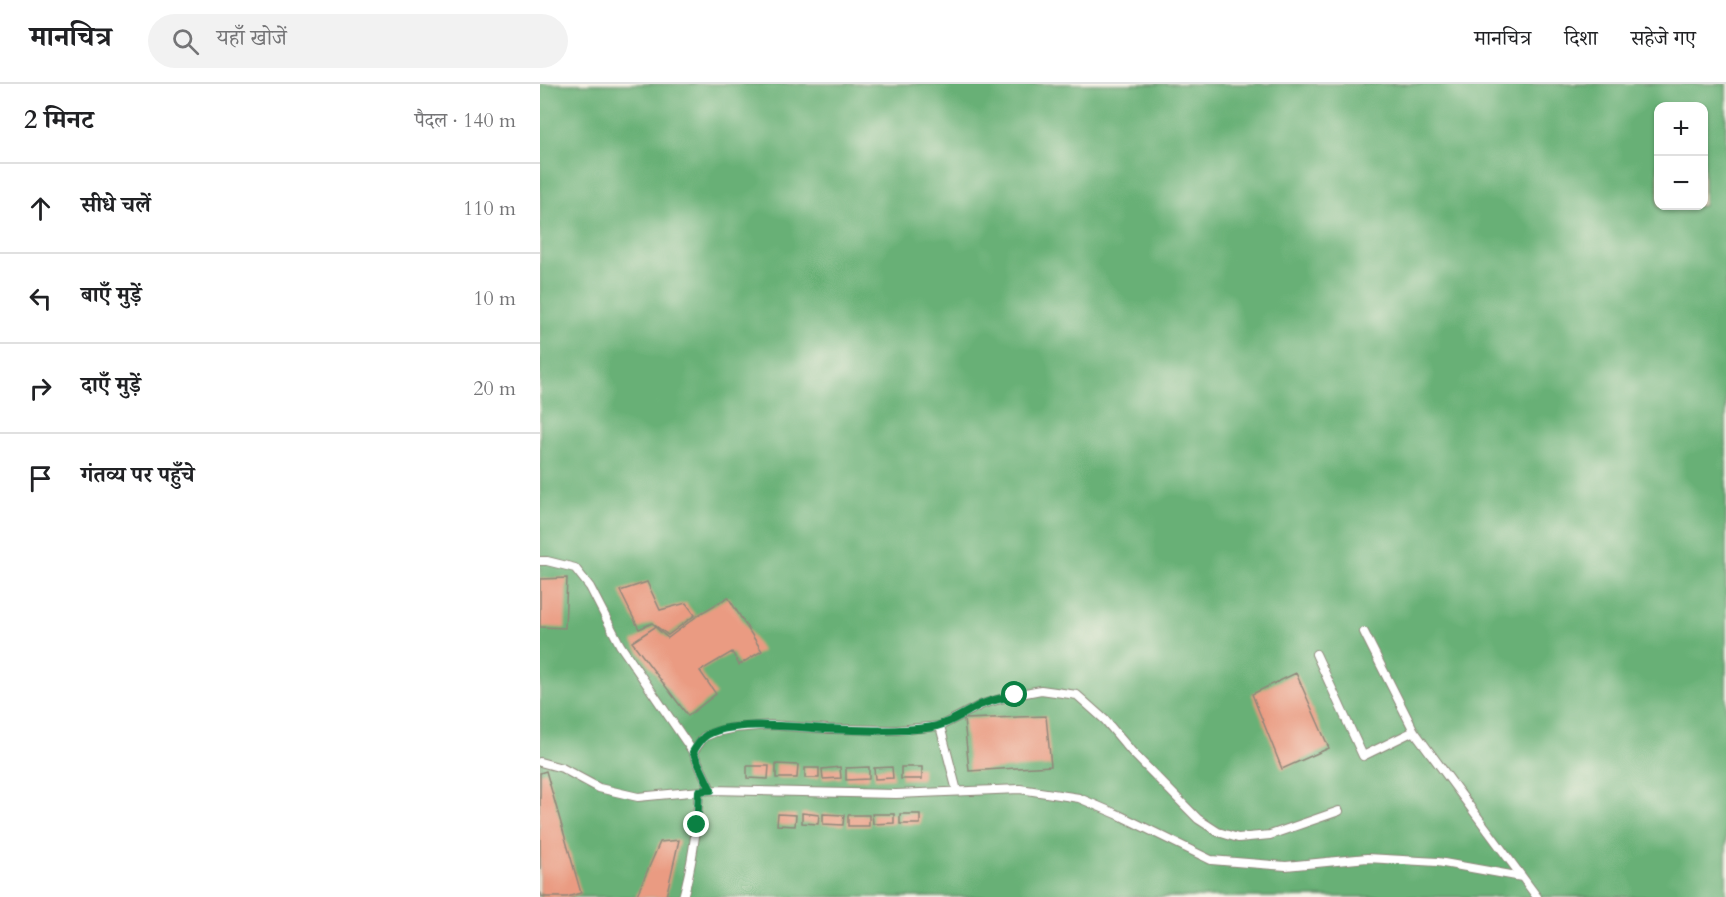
<!DOCTYPE html>
<html lang="hi">
<head>
<meta charset="utf-8">
<style>
  body { margin:0; font-family:Cardo,"Noto Serif Devanagari",serif; background:#f2f2f2; color:#202124 }
  .controls { position:absolute; right:18px; top:18px; display:grid; overflow:hidden; border-radius:12px; box-shadow:0 2px 4px #0004 }
  .controls button { width:54px; height:54px; display:grid; place-items:center; padding:0; border:0; border-bottom:2px solid #e0e0e0; background:#fff; color:#202124; font:30px sans-serif }
  .stop { position:absolute; width:18px; height:18px; margin:-14px; border:4px solid #0b8043; border-radius:50%; background:#fff }
  .stop.end { background:#0b8043; border-color:#fff; box-shadow:0 2px 6px #0008 }
  .list { margin:0; padding:0; list-style:none }
  h2 { display:flex; justify-content:space-between; align-items:center; height:78px; margin:0; padding:0 24px; font-size:26px }
  h2 small { font-size:20px; font-weight:400; color:#757577 }
  .list li { display:grid; grid-template-columns:39px 1fr auto; gap:18px; align-items:center; box-sizing:border-box; height:90px; padding:0 24px; border-top:2px solid #e0e0e0 }
  .list b { display:block; font-size:22px; white-space:nowrap }
  .list em { font-size:20px; font-style:normal; color:#757577 }
  .icon { flex:none; width:33px; height:33px; fill:none; stroke:currentColor; stroke-width:2; stroke-linecap:round; stroke-linejoin:round }
  .map { position:relative; flex:none; width:1186px; height:813px; overflow:hidden }
  header { display:flex; align-items:center; gap:36px; box-sizing:border-box; height:84px; padding:0 30px; background:#fff; border-bottom:2px solid #e0e0e0 }
  header strong { font-size:28px }
  nav { display:flex; gap:33px; margin-inline-start:auto; font-size:21px }
  .search { width:420px; height:54px; background:#f2f2f2; display:flex; align-items:center; gap:15px; box-sizing:border-box; padding:0 21px; border-radius:33px; color:#757577; font-size:22px }
  main { display:flex }
  aside { flex:1; background:#fff }
  .map>svg:first-child { display:block }
  .forest { fill:#67b076; stroke:#496e50; stroke-width:1.5; fill-rule:evenodd }
  .building { fill:#ea9b82 }
  .lines { fill:none; stroke-linecap:round; stroke-linejoin:round }
  .lane-casing { stroke:#8f877a; stroke-width:10 }
  .lane { stroke:#fff; stroke-width:8 }
  .route { stroke:#0b8043; stroke-width:8 }
</style>
</head>
<body>
<header>
<strong>मानचित्र</strong>
<div class="search"><svg class="icon" aria-label="search" viewBox="0 0 24 24"><circle cx="10" cy="10" r="6"/><path d="M15 15l6 6"/></svg>यहाँ खोजें</div>
<nav><a>मानचित्र</a><a>दिशा</a><a>सहेजे गए</a></nav>
</header>
<main>
<aside>
<h2>2 मिनट<small>पैदल · 140 m</small></h2>
<ul class="list">
<li><svg class="icon" aria-label="ahead" viewBox="0 0 24 24"><path d="M12 20V5M6 11l6-6 6 6"/></svg><div><b>सीधे चलें</b></div><em>110 m</em></li>
<li><svg class="icon" aria-label="left" viewBox="0 0 24 24"><path d="M17 20v-9H6M10 6l-5 5 5 5"/></svg><div><b>बाएँ मुड़ें</b></div><em>10 m</em></li>
<li><svg class="icon" aria-label="right" viewBox="0 0 24 24"><path d="M7 20v-9h11M14 6l5 5-5 5"/></svg><div><b>दाएँ मुड़ें</b></div><em>20 m</em></li>
<li><svg class="icon" aria-label="arrive" viewBox="0 0 24 24"><path d="M6 21V4h12l-3 4 3 4H6"/></svg><div><b>गंतव्य पर पहुँचे</b></div></li>
</ul>
</aside>
<div class="map">
<svg width="1186" height="813" viewBox="0 0 1186 813">
  <rect width="100%" height="100%" fill="#f7f3e8"/>
  <filter id="ink" filterUnits="userSpaceOnUse"><feTurbulence type="fractalNoise" baseFrequency=".0167" numOctaves="2"/><feDisplacementMap in="SourceGraphic" scale="12" xChannelSelector="R" yChannelSelector="G"/><feConvolveMatrix kernelMatrix="1 2 1 2 8 2 1 2 1" color-interpolation-filters="sRGB"/></filter>
  <filter id="wash" filterUnits="userSpaceOnUse"><feTurbulence type="fractalNoise" baseFrequency=".008" numOctaves="4" result="noise"/><feDisplacementMap in="SourceGraphic" scale="24" xChannelSelector="R" yChannelSelector="G"/><feGaussianBlur stdDeviation="1.35" result="paint"/><feColorMatrix in="noise" values="0 0 0 0 0 0 0 0 0 0 0 0 0 0 0 0 0 1.4 0 .05"/><feComposite in="paint" operator="in"/></filter>
  <g filter="url(#wash)">
    <rect width="100%" height="100%" fill="#f3e3c9"/>
    <path class="forest" d="M0,0H1186V813H0ZM1118,22H1164V122H1118Z"/>
    <g id="blocks">
      <path class="building" d="M27,494L25,544L0,543V495Z
        M107,498L120,526L146,519L155,531L128,551L112,539L99,545L80,507Z
        M188,513L222,567L199,581L192,568L160,587L176,610L148,632L92,558L115,543L128,554L161,529Z
        M756,589L789,664L742,685L712,610Z
        M506,632L511,682L429,687L424,635Z
        M236,680L258,681L257,694H236Z
        M207,682H229L228,695L207,694Z
        M300,683L301,694L283,695L282,685Z
        M329,683V695L306,696V684Z
        M352,683L353,694L335,695L334,684Z
        M361,683H382V695H361Z
        M265,684H279V694H265Z
        M6,687L41,809L27,813H2L0,807V689Z
        M262,729L279,731L278,740L262,739Z
        M238,730L256,731L255,742L237,741Z
        M283,730L304,731L303,741L283,740Z
        M332,730H354V739L333,740Z
        M360,730H380V740H360Z
        M308,731H329V742H308Z
        M139,756L126,813H96L120,758Z"/>
    </g>
  </g>
  <g filter="url(#ink)">
    <use href="#blocks" fill-opacity="0" stroke="#8f877a" stroke-width="1.5"/>
    <g class="lines">
      <defs>
        <path id="lane" d="M0,477H7L35,484L50,503L80,561L153,668
          M824,548L874,647L997,813
          M776,570L823,672L874,647
          M400,642L417,707
          M0,678L22,684L59,704L98,713L171,706L356,710L480,705L539,714L579,731L671,776L746,782L827,774L898,778L982,793
          M171,706L153,668L164,653L176,648L195,644L230,641L288,645L357,646L400,642L443,620L475,611L501,606L537,611L565,636L592,668L658,735L678,748L698,754L730,751L799,727
          M143,813C153,778 157,744 159,707"/>
      </defs>
      <use href="#lane" class="lane-casing"/>
      <use href="#lane" class="lane"/>
    </g>
  </g>
  <g class="lines" filter="url(#ink)">
    <path class="route" d="M157,741L159,707L171,706L153,668C156,663 160,657 164,653C187,635 257,643 286,645C319,646 353,648 386,644C406,642 422,630 440,621C451,616 464,614 475,611"/>
  </g>
</svg>
<div class="controls">
<button>+</button>
<button>−</button>
</div>
<div class="stop" style="left:475px;top:611px"></div>
<div class="stop end" style="left:157px;top:741px"></div>
</div>
</main>
</body>
</html>
